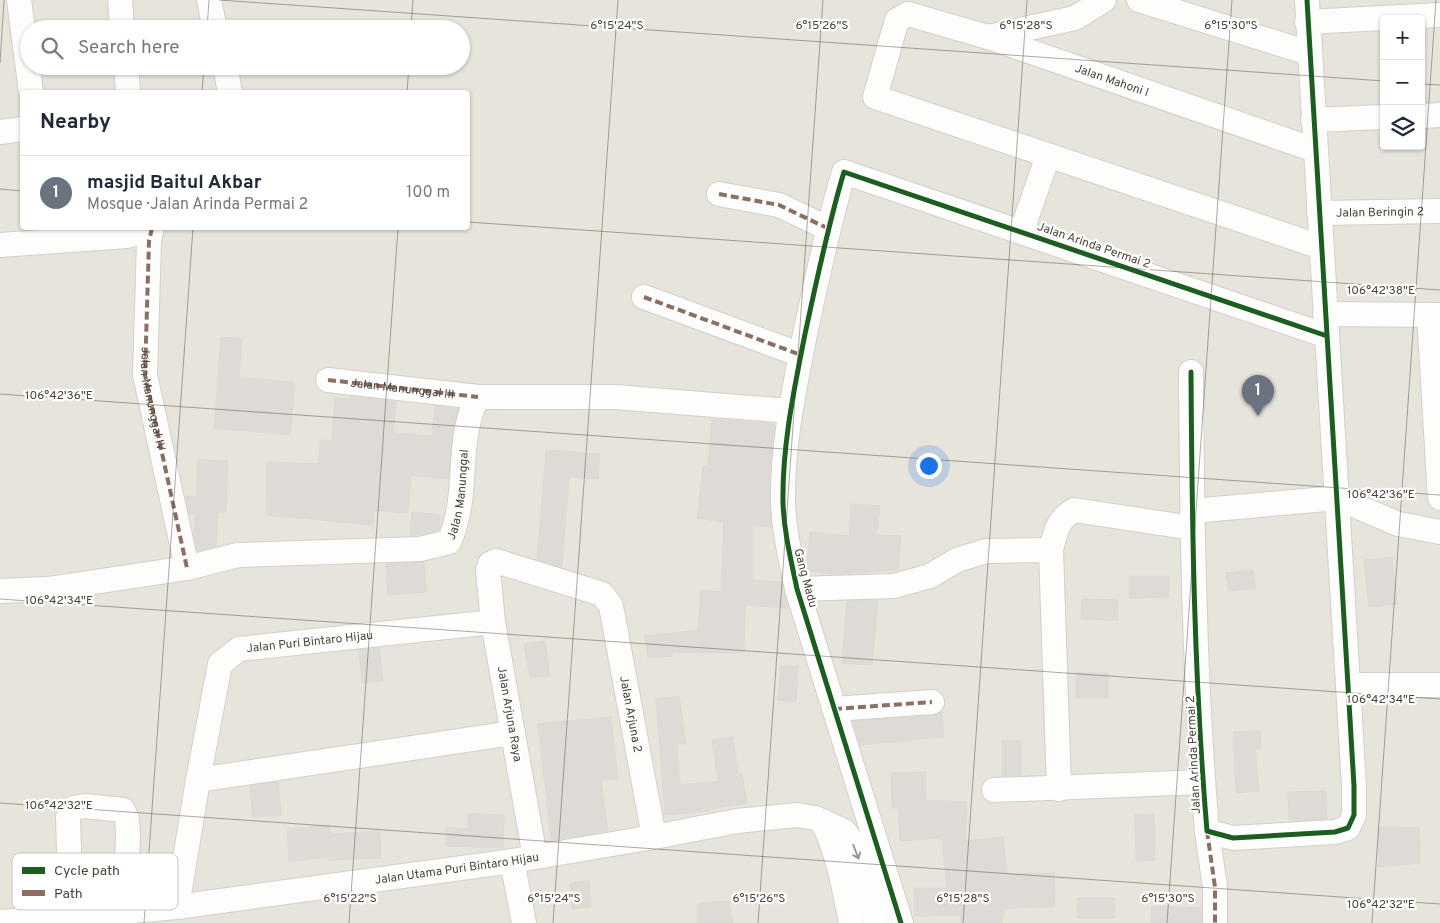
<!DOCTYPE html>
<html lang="en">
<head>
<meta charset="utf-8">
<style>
  body { margin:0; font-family:Overpass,sans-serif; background:#f6f6f7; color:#1f2937 }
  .controls { position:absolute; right:15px; top:15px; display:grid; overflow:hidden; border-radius:5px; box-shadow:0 1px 4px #0004 }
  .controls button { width:45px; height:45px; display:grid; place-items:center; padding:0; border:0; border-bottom:1px solid #e0e1e3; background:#fff; color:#1f2937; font:25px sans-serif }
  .you { position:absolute; left:928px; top:465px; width:18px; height:18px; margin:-12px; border:4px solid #fff; border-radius:50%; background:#1a73e8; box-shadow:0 0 0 8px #1a73e833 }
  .badge { display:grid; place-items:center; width:32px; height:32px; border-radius:50%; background:#ea580c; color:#fff; font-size:16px; font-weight:700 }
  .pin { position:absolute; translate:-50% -41px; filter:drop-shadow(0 1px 2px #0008) }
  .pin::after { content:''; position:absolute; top:26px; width:18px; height:15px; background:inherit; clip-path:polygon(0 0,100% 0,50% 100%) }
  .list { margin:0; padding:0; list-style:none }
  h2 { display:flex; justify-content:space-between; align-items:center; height:65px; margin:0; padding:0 20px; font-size:21px }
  h2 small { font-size:16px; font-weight:400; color:#747a83 }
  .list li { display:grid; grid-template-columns:32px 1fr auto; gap:15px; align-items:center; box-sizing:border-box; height:75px; padding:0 20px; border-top:1px solid #e0e1e3 }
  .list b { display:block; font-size:19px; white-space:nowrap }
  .list p { margin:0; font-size:16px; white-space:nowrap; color:#747a83 }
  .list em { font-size:16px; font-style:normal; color:#747a83 }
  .icon { flex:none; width:28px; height:28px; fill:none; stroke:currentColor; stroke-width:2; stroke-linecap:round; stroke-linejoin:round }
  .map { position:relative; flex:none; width:1440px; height:923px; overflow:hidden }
  .search { position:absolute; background:#fff; box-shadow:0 1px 4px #0004; left:20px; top:20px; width:450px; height:55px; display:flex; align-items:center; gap:12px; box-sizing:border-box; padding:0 18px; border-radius:28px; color:#747a83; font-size:19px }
  .panel { position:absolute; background:#fff; box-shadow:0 1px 4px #0004; left:20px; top:90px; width:450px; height:140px; border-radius:5px }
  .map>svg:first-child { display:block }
  .residential { fill:#e7e4dc; fill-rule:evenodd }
  .building { fill:#dedbd6; stroke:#dcd9d4 }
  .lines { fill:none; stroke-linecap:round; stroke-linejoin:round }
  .street-casing { stroke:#d2d0cb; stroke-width:26 }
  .street { stroke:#fdfdfc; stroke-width:24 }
  .quiet { stroke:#8d6e63; stroke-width:4; stroke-dasharray:8 4; stroke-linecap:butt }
  .cycleway-casing { stroke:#fff; stroke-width:8 }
  .cycleway { stroke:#1b5e20; stroke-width:5 }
  .oneway { stroke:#9b9791 }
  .ticks { fill:none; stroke:#4b4439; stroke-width:1; stroke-opacity:0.45 }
  .labels { text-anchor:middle; stroke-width:4.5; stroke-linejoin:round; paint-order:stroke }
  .street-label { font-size:12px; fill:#4b4439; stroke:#fff }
  .key { fill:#fff; stroke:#c9c7c4; stroke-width:1 }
  .key-label { font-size:14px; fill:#4b4439 }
  .ticks-label { font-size:12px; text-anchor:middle; fill:#4b4439; stroke:#fff; stroke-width:4.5; stroke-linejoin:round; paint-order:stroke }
</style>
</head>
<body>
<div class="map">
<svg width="1440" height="923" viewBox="0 0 1440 923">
  <rect width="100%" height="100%" fill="#f4f2ee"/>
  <path class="residential" d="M0,0H1440V923H0ZM1384,19H1421V146H1384ZM29,29H461V66H29ZM22,92H468V228H22Z"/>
  <path class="building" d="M221,337L242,339L239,378L295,382L290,435L214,428Z
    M350,396L396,402L393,433L432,436L435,406L458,409L453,430L448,479L411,475L408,513L374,510L373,525L267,515L266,462L319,464L320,440L332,441L335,398L350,399Z
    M712,419L774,424L769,481L771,527L752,525V580L782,582L788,608L745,605L744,653L672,652V656L648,658L645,636L698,630L701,590L721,592L724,522L697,518L703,466L708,467Z
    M546,450L600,454L598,479L569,477L562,567L537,559Z
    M198,460L228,461L226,512H218L216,546L197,551L194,533L195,514H189L185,496H196Z
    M851,504L880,506L877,535L901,536L898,570L837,574L807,571L810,532L849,536Z
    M412,512L440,515L439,530L410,536Z
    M1392,557L1397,604L1369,607L1364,560Z
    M424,562L426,592L388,595L386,564Z
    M1253,570L1256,588L1229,591L1226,573Z
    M1129,576H1169V597L1129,598Z
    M1082,599L1118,600V620L1081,619Z
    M878,600L872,665L842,663L847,601Z
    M545,641L550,677H530L524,644Z
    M379,648L383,681L362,683L359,650Z
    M781,666L798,667L796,702L778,700Z
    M1076,673H1108V698H1076Z
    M679,696L686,744H677L680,785L718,781L712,740L733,737L738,774H742L747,803L709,809V811L665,815L656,699Z
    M942,711L944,737L860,745L853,721L933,716Z
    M611,717L618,779L601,780L608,831L551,840L538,724Z
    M1260,731L1261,749H1255L1259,791L1236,793L1233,732Z
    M1002,740L1021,741V775L1002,776Z
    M926,772V800L967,802L965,841L1003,837L1007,874L1054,873L1055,907L1004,908L1002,923H961V915L914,916V888H947L942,838L900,841L898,808H892L891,773Z
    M278,782L281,815L253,817L250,786Z
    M1326,791L1327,819L1289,820L1288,792Z
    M468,814L504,815L503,848L446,846V828L468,829Z
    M1154,814L1155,860L1136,861L1135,815Z
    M330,825V834L380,831L381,858L329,860V857L289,861L287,829Z
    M1378,827L1419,828L1420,863L1379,867Z
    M589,881L591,907L572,909L570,883Z
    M1077,898H1115V918H1077Z
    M729,901L733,923H697V904Z
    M1152,906L1201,908V923H1151Z"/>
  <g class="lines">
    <defs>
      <g id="street">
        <path d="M19,0L31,92"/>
        <path d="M120,0L122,29"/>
        <path d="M209,0L215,29"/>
        <path d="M1139,0L1309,53"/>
        <path d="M1307,22L1440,15"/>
        <path d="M988,37L1075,18L1104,0"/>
        <path d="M126,66L128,92"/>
        <path d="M225,66L230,92"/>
        <path d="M1421,116L1440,115"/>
        <path d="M1313,120L1384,117"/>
        <path d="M0,132L22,129"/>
        <path d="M1315,150L988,37L908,14L897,20L875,97L1321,247"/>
        <path d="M719,194L779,205L827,228"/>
        <path id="s1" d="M1319,213L1440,211"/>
        <path d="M152,228L149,241L145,375L187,568"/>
        <path d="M1022,230L1048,156"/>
        <path d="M0,245L127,236L134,234L136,228"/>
        <path d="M644,297L801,355"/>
        <path d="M1325,314L1440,315"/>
        <path d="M1429,315L1440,498"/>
        <path d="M1191,372C1192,525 1194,678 1207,831L1233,838L1335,832L1348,828L1354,815V786L1307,0"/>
        <path d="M328,380L478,397H615L790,411"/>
        <path d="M1192,511L1337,498L1398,524L1440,532"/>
        <path d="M797,589L894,586L930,576L957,560L986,551L1051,550"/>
        <path id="s2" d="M0,591L48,589L187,568L238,555L420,549L449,542C471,493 454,441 478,397"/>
        <path d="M1348,685H1440"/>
        <path d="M834,709L932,702"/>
        <path d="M198,780L513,733"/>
        <path d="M1059,789L1051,550C1055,533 1057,520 1074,510L1192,528"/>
        <path d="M994,790L1203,782"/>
        <path d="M822,821C838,852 844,888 851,923"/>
        <path d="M1207,831L1215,887V923"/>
        <path id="s3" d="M535,857L493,622L488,570L490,564L496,561L602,594L611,606L654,837"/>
        <path d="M512,861L524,923"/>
        <path d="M70,883L68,817L73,808L85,806L123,810L127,819L128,833L125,923"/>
        <path id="s4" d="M177,907L198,780L220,664L239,649L493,622"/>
        <path id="s5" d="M0,922L177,907L512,861L654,837L737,821L797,815L815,818L844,831L853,843L876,923"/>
        <path d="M901,923L797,589C791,560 784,532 783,503C782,446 794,390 805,334C817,279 828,225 844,172L1327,336"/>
      </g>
    </defs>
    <use href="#street" class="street-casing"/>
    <use href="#street" class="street"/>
    <g class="quiet">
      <path d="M719,194L779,205L827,228L829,222"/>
      <path id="s6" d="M152,228L149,241L145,375L187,568"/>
      <path d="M644,297L801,355"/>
      <path id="s7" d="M328,380L478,397"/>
      <path d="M834,709L932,702"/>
      <path d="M1207,831L1215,887V923"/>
    </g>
    <defs>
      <path id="cycleway" d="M1191,372C1192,525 1194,678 1207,831L1233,838L1335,832L1348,828L1354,815V786L1307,0
        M901,923L797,589C791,560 784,532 783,503C782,446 794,390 805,334C817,279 828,225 844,172L1327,336"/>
    </defs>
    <use href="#cycleway" class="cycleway-casing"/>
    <use href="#cycleway" class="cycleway"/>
  </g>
  <defs><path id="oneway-shaft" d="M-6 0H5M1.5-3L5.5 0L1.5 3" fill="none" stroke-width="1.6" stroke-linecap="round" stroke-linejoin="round" transform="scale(1.25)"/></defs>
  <use class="oneway" href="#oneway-shaft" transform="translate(856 852) rotate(69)"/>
  <path class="ticks" d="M219,0L1384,81M207,29L209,0M411,29L413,0M0,63L4,0M1421,84L1440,85M202,92L204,66M407,92L409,66M0,189L22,191M468,222L1440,290M0,394L1440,495M0,599L1440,699M0,803L1440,904M144,923L193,228M349,923L398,228M553,923L618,0M758,923L823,0M963,923L1027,0M1167,923L1232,0M1372,923L1436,0"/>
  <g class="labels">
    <g class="street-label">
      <text transform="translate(1112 80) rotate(19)" y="4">Jalan Mahoni I</text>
      <text dy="4" stroke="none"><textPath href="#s1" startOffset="61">Jalan Beringin 2</textPath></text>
      <text transform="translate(1094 245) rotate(19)" y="4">Jalan Arinda Permai 2</text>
      <text dy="4" stroke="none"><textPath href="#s7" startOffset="75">Jalan Manunggal III</textPath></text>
      <text dy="4" stroke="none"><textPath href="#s6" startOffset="172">Jalan Manunggal IV</textPath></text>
      <text dy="4" stroke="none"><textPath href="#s2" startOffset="502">Jalan Manunggal</textPath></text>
      <text transform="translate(806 578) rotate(75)" y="4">Gang Madu</text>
      <text dy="4" stroke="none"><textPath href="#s4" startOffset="342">Jalan Puri Bintaro Hijau</textPath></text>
      <text transform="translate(510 714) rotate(80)" y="4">Jalan Arjuna Raya</text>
      <text dy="4" stroke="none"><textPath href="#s3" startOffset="540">Jalan Arjuna 2</textPath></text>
      <text transform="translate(1193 755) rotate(-93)" y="4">Jalan Arinda Permai 2</text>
      <text dy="4" stroke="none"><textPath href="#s5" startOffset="460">Jalan Utama Puri Bintaro Hijau</textPath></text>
    </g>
  </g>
  <rect x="12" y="853" width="166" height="57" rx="8" class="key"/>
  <rect x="22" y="867" width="23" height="7" fill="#1b5e20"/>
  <rect x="22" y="890" width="23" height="6" fill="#8d6e63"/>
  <g class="key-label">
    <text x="54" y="875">Cycle path</text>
    <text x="54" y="898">Path</text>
  </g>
  <g class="ticks-label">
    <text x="617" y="29">6°15'24"S</text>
    <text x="822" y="29">6°15'26"S</text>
    <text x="1026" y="29">6°15'28"S</text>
    <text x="1231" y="29">6°15'30"S</text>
    <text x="1381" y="294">106°42'38"E</text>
    <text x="59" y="399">106°42'36"E</text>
    <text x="1381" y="498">106°42'36"E</text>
    <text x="59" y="604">106°42'34"E</text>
    <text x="1381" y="703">106°42'34"E</text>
    <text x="59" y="809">106°42'32"E</text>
    <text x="350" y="902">6°15'22"S</text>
    <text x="554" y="902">6°15'24"S</text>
    <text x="759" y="902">6°15'26"S</text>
    <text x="963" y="902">6°15'28"S</text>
    <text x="1168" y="902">6°15'30"S</text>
    <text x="1381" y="908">106°42'32"E</text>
  </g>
</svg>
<div class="controls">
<button>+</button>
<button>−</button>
<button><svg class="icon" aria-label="layers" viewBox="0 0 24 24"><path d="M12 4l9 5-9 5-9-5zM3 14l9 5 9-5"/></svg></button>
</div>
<div class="you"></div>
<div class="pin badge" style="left:1258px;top:416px;background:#6b7280">1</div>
<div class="search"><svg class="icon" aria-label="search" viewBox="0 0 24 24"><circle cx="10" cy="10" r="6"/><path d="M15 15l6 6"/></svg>Search here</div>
<section class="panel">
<h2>Nearby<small></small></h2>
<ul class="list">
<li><span class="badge" style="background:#6b7280">1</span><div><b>masjid Baitul Akbar</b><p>Mosque · Jalan Arinda Permai 2</p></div><em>100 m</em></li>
</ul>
</section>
</div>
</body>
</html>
